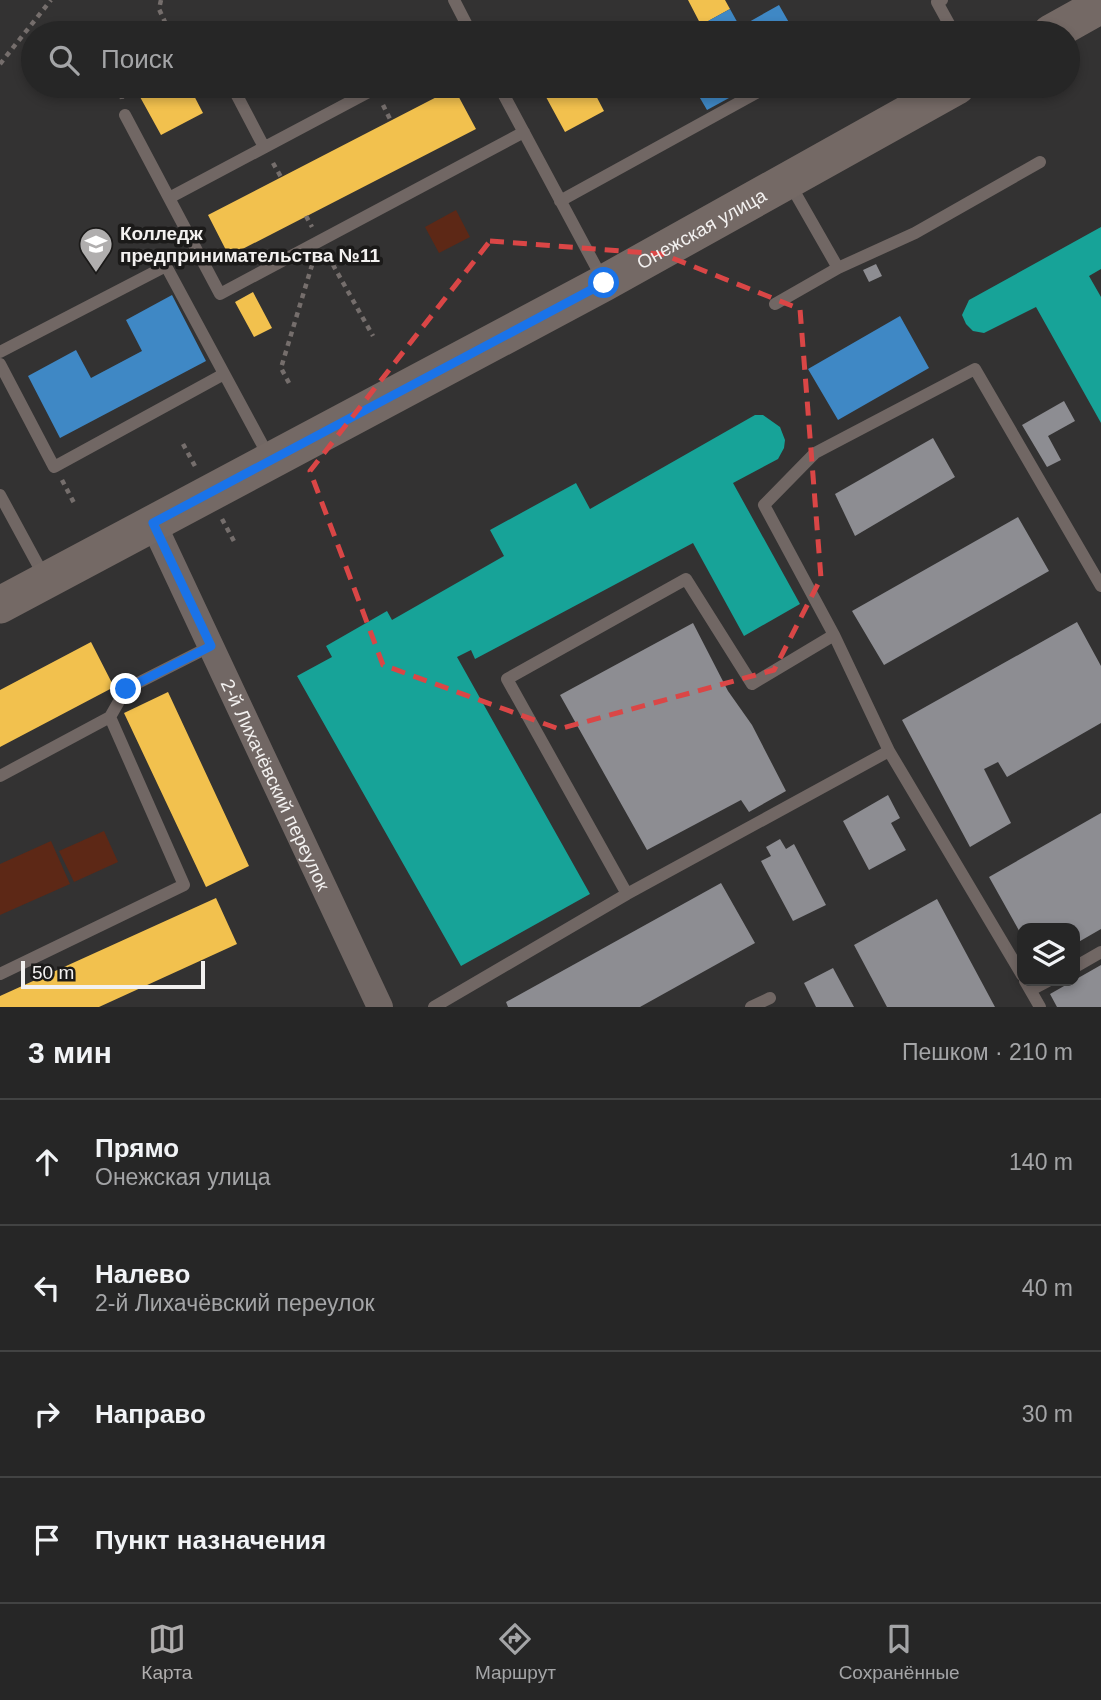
<!DOCTYPE html>
<html lang="ru">
<head>
<meta charset="utf-8">
<style>
  body { margin:0; font-family:Helvetica,sans-serif; background:#323232; color:#f1f3f6 }
  .controls { position:absolute; right:21px; bottom:21px; display:grid; overflow:hidden; border-radius:14px; box-shadow:0 4px 10px #0003 }
  .controls button { width:63px; height:63px; display:grid; place-items:center; padding:0; border:0; border-bottom:2px solid #424343; background:#262626; color:#f1f3f6; font:35px sans-serif }
  .scale { position:absolute; left:21px; bottom:18px; width:184px; box-sizing:border-box; padding-left:7px; border:4px solid #f3f1f0; border-top:0; font-size:19px; line-height:24px; white-space:nowrap; color:#f3f1f0; -webkit-text-stroke:5px #1b1a19; paint-order:stroke }
  .stop { position:absolute; width:21px; height:21px; margin:-16px; border:5px solid #1a73e8; border-radius:50%; background:#fff }
  .stop.end { background:#1a73e8; border-color:#fff; box-shadow:0 2px 7px #0008 }
  .list { margin:0; padding:0; list-style:none }
  h2 { display:flex; justify-content:space-between; align-items:center; height:91px; margin:0; padding:0 28px; font-size:30px }
  h2 small { font-size:23px; font-weight:400; color:#a4a5a7 }
  .list li { display:grid; grid-template-columns:46px 1fr auto; gap:21px; align-items:center; box-sizing:border-box; height:126px; padding:0 28px; border-top:2px solid #424343 }
  .list b { display:block; font-size:26px; white-space:nowrap }
  .list p { margin:0; font-size:23px; white-space:nowrap; color:#a4a5a7 }
  .list em { font-size:23px; font-style:normal; color:#a4a5a7 }
  .icon { flex:none; width:38px; height:38px; fill:none; stroke:currentColor; stroke-width:2; stroke-linecap:round; stroke-linejoin:round }
  .map { position:relative; flex:none; width:1101px; height:1007px; overflow:hidden }
  .search { position:absolute; background:#262626; box-shadow:0 4px 10px #0003; left:21px; right:21px; top:21px; height:77px; display:flex; align-items:center; gap:18px; box-sizing:border-box; padding:0 24px; border-radius:38px; color:#a4a5a7; font-size:26px }
  .sheet { height:595px; background:#262626 }
  nav { display:flex; justify-content:space-around; align-items:center; box-sizing:border-box; height:98px; border-top:2px solid #424343; background:#262626; font-size:19px; color:#a4a5a7 }
  nav a { display:grid; justify-items:center; gap:4px }
  nav .on { color:#b0aeae }
  .map>svg:first-child { display:block }
  .green { fill:#5d2816 }
  .homes { fill:#f2c14e }
  .schools { fill:#3f88c5 }
  .public { fill:#17a398 }
  .industry { fill:#8d8d92 }
  .lines { fill:none; stroke-linecap:round; stroke-linejoin:round }
  .path { stroke:#756e6c; stroke-width:4.5; stroke-dasharray:5 5; stroke-linecap:butt }
  .service { stroke:#716764; stroke-width:12 }
  .minor { stroke:#716764; stroke-width:26 }
  .secondary { stroke:#746965; stroke-width:37 }
  .route { stroke:#1a73e8; stroke-width:9 }
  .marked { fill:none; stroke:#da4646; stroke-width:5; stroke-dasharray:14 9; stroke-linejoin:round }
  .labels { text-anchor:middle; stroke-width:7; stroke-linejoin:round; paint-order:stroke }
  .street-label { font-size:19px; fill:#f3f1f0; stroke:#1b1a19 }
  .poi-label { font-size:19px; font-weight:bold; fill:#f3f1f0; stroke:#1b1a19; text-anchor:start }
</style>
</head>
<body>
<div class="map">
<svg width="1101" height="1007" viewBox="0 0 1101 1007">
  <rect width="100%" height="100%" fill="#333232"/>
  <path class="green" d="M456,210L470,237L439,253L425,227Z
    M104,831L118,862L74,882L59,851Z
    M51,841L70,884L0,915V864Z"/>
  <path class="homes" d="M688,0H725L730,9L701,25Z
    M134,86H189L203,113L161,135Z
    M540,86H591L604,111L565,132Z
    M454,88L476,129L229,256L208,215Z
    M253,292L272,328L254,337L235,302Z
    M91,642L114,687L0,747V690Z
    M168,692L249,866L206,887L124,713Z
    M216,898L237,944L99,1007H0V996Z"/>
  <path class="schools" d="M779,5L795,33H686L730,9L740,27Z
    M693,86H751L707,110Z
    M172,295L206,361L60,438L28,376L76,350L91,378L142,351L126,320Z
    M900,316L929,368L838,420L808,369Z"/>
  <path class="public" d="M1101,227V269L1089,276L1101,297V423L1036,307L984,333L973,331L966,324L962,315L969,300Z
    M755,415H763L780,427L785,440L784,448L778,459L733,483L800,604L744,636L693,543L475,659L471,650L457,657L590,894L461,966L297,676L332,657L326,646L387,611L392,620L504,556L490,530L576,483L590,509Z"/>
  <path class="industry" d="M876,264L882,276L869,282L863,270Z
    M1064,401L1075,421L1048,436L1061,460L1047,467L1022,425Z
    M933,438L955,477L855,536L835,494Z
    M1018,517L1049,571L884,665L852,611Z
    M1077,622L1101,666V723L1007,777L998,762L984,769L1011,823L970,847L902,720Z
    M693,623L728,691L752,725L786,791L749,812L741,800L647,850L560,695Z
    M888,795L900,818L891,823L906,850L869,870L843,821Z
    M1101,813V929L1075,944V928H1022V936L989,877Z
    M780,839L786,849L794,844L826,905L793,921L761,861L771,856L766,847Z
    M721,883L755,943L640,1007H508L506,1002Z
    M937,899L995,1007H887L854,945Z
    M1101,965V1007H1057L1050,994Z
    M833,968L854,1007H816L804,983Z"/>
  <g class="lines">
    <path class="path" d="M161,0L159,9L170,33
      M0,64L51,0
      M120,86L122,99
      M383,105L391,121
      M273,163L281,177
      M306,216L312,227
      M328,256L373,336
      M289,383L281,368L312,265
      M183,444L196,468
      M62,480L74,503
      M222,519L236,545"/>
    <path class="service" d="M454,0L471,33
      M942,0L937,2L954,33
      M232,86L264,147
      M380,86L169,198L220,294L524,132
      M499,86L603,280
      M125,115L169,198
      M790,184L838,268L915,233L1040,162
      M560,201L769,86
      M775,304L838,268
      M0,352L166,266L269,457
      M0,364L54,467L224,374
      M0,495L45,578
      M889,751L1022,975
      M0,776L110,717L126,689L211,646
      M627,894L507,679L686,579L752,684L834,635L764,505L815,453L975,369L1101,586
      M1075,967L1101,952
      M0,974L184,885L110,717
      M1025,981L1040,1007
      M1031,990L1048,981
      M434,1007L627,894L889,751L834,635
      M751,1007L770,998"/>
    <path class="minor" id="s1" d="M153,523L380,1007"/>
    <g class="secondary">
      <path d="M1051,33L1101,5"/>
      <path id="s2" d="M0,605L604,283L957,86"/>
    </g>
  </g>
  <g class="lines">
    <path class="route" d="M126,689L211,646L153,523L604,283"/>
  </g>
  <path class="marked" d="M490,241L662,254L800,309L821,578L774,670L559,729L383,665L310,471Z"/>
  <defs>
    <symbol id="university-pin" viewBox="-11 -11 22 30"><path d="M0 17L-7.5 6A9.5 9.5 0 1 1 7.5 6Z" fill="#b0aeae" stroke="#1b1a19"/><path d="M0-5L7-2L0 1L-7-2ZM-4 1L0 2.5L4 1V4Q0 6-4 4Z" fill="#fff"/></symbol>
  </defs>
  <g fill-rule="evenodd">
    <use href="#university-pin" x="77" y="225" width="38" height="52"/>
  </g>
  <g class="labels">
    <g class="street-label">
      <text dy="7" stroke="none"><textPath href="#s2" startOffset="796">Онежская улица</textPath></text>
      <text dy="7" stroke="none"><textPath href="#s1" startOffset="289">2-й Лихачёвский переулок</textPath></text>
    </g>
    <g class="poi-label">
      <text x="120" y="240">Колледж<tspan x="120" dy="22">предпринимательства №11</tspan></text>
    </g>
  </g>
</svg>
<div class="controls">
<button><svg class="icon" aria-label="layers" viewBox="0 0 24 24"><path d="M12 4l9 5-9 5-9-5zM3 14l9 5 9-5"/></svg></button>
</div>
<div class="scale">50 m</div>
<div class="stop" style="left:604px;top:283px"></div>
<div class="stop end" style="left:126px;top:689px"></div>
<div class="search"><svg class="icon" aria-label="search" viewBox="0 0 24 24"><circle cx="10" cy="10" r="6"/><path d="M15 15l6 6"/></svg>Поиск</div>
</div>
<section class="sheet">
<h2>3 мин<small>Пешком · 210 m</small></h2>
<ul class="list">
<li><svg class="icon" aria-label="ahead" viewBox="0 0 24 24"><path d="M12 20V5M6 11l6-6 6 6"/></svg><div><b>Прямо</b><p>Онежская улица</p></div><em>140 m</em></li>
<li><svg class="icon" aria-label="left" viewBox="0 0 24 24"><path d="M17 20v-9H6M10 6l-5 5 5 5"/></svg><div><b>Налево</b><p>2-й Лихачёвский переулок</p></div><em>40 m</em></li>
<li><svg class="icon" aria-label="right" viewBox="0 0 24 24"><path d="M7 20v-9h11M14 6l5 5-5 5"/></svg><div><b>Направо</b></div><em>30 m</em></li>
<li><svg class="icon" aria-label="arrive" viewBox="0 0 24 24"><path d="M6 21V4h12l-3 4 3 4H6"/></svg><div><b>Пункт назначения</b></div></li>
</ul>
</section>
<nav>
<a class="on"><svg class="icon" aria-label="map" viewBox="0 0 24 24"><path d="M3 6l6-2 6 2 6-2v14l-6 2-6-2-6 2zM9 4v14M15 6v14"/></svg>Карта</a>
<a><svg class="icon" aria-label="directions" viewBox="0 0 24 24"><path d="M12 3l9 9-9 9-9-9zM9 14v-3h6M13 9l2 2-2 2"/></svg>Маршрут</a>
<a><svg class="icon" aria-label="saved" viewBox="0 0 24 24"><path d="M7 4h10v16l-5-4-5 4z"/></svg>Сохранённые</a>
</nav>
</body>
</html>
